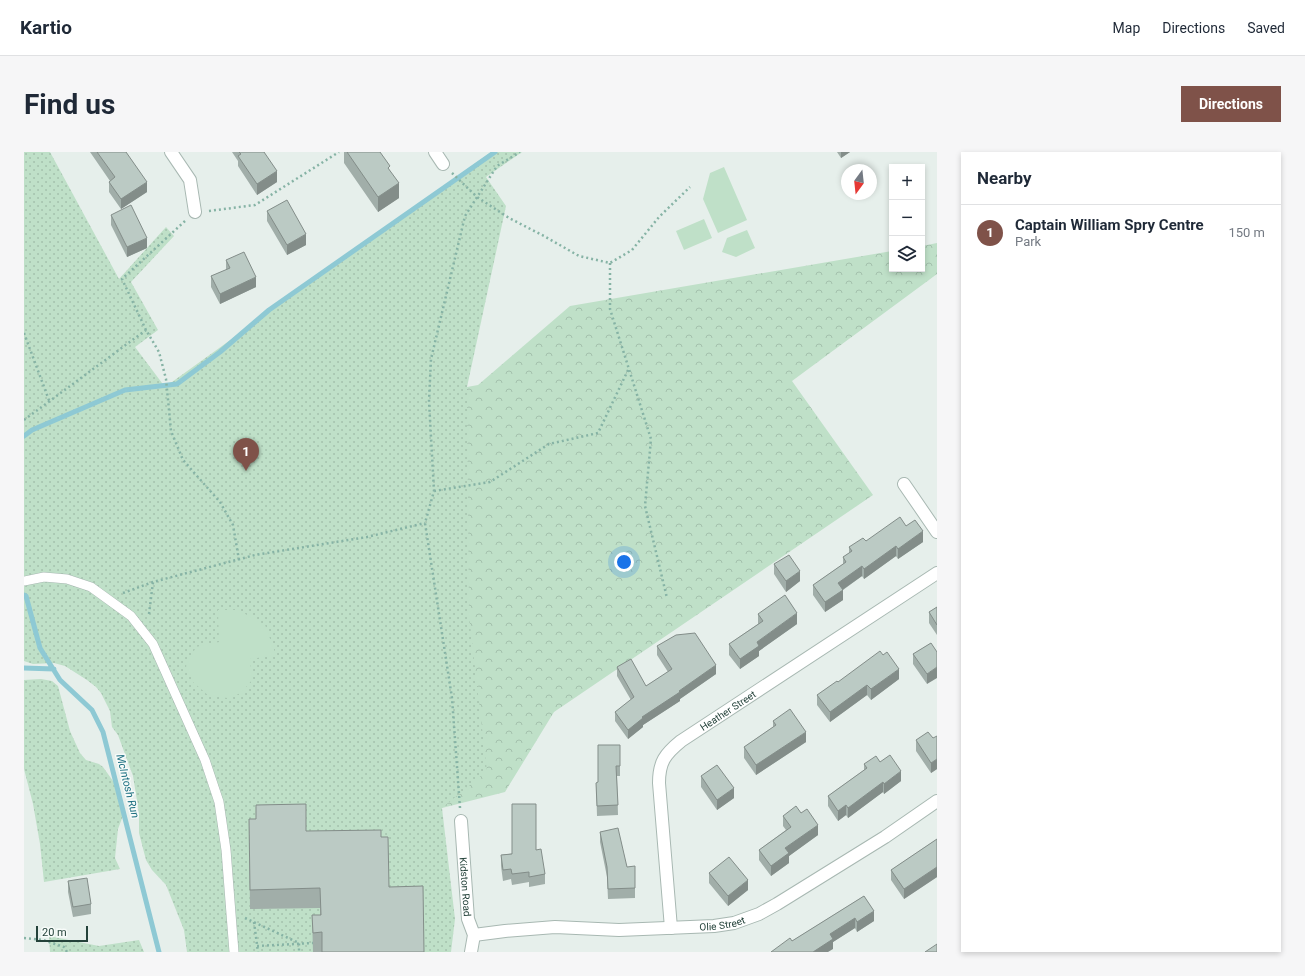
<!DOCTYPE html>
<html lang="en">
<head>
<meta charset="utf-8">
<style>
  body { margin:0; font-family:Roboto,sans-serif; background:#f6f6f7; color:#1f2937 }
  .controls { position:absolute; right:12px; top:12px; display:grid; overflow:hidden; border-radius:0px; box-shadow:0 2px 6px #0003 }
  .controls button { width:36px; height:36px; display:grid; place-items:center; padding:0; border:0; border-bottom:1px solid #e0e1e3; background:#fff; color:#1f2937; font:20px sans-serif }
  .compass { position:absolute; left:817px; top:12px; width:36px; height:36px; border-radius:50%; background:#fff; box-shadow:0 2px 6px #0003; rotate:195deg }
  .scale { position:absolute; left:12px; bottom:10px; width:52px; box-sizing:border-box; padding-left:4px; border:2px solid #24423a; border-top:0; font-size:11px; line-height:14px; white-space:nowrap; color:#24423a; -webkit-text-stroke:3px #f7fbf9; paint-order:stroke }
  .you { position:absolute; left:600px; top:410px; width:14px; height:14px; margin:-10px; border:3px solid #fff; border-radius:50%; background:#1a73e8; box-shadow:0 0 0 6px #1a73e833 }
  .badge { display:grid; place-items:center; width:26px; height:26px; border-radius:50%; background:#7f5249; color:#fff; font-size:13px; font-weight:700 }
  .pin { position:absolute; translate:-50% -33px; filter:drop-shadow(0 1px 2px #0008) }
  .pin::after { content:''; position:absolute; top:21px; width:14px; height:12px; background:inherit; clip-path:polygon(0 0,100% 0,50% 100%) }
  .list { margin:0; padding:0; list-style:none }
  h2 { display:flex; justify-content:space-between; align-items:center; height:52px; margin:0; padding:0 16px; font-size:17px }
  h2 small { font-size:13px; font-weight:400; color:#747a83 }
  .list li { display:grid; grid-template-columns:26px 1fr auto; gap:12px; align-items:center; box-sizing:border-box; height:56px; padding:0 16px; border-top:1px solid #e0e1e3 }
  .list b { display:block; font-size:15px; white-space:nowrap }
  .list p { margin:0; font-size:13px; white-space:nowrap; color:#747a83 }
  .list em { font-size:13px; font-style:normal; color:#747a83 }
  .icon { flex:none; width:22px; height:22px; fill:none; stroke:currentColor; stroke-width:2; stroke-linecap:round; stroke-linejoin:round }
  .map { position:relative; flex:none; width:913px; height:800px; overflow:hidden; border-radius:0px }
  header { display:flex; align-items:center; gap:24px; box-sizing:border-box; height:56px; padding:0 20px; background:#fff; border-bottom:1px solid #e0e1e3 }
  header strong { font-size:19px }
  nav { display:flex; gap:22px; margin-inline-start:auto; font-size:14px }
  .intro { display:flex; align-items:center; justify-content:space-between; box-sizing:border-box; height:96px; padding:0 24px }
  h1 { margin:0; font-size:28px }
  .button { padding:10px 18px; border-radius:0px; background:#7f5249; color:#fff; font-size:14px; font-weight:700 }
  main { display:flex; gap:24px; padding:0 24px }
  aside { flex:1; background:#fff; border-radius:0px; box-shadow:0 2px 6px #0003 }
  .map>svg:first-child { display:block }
  .forest { fill:url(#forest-crowns) }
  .park { fill:url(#park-dots) }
  .garden { fill:#bfe0c8 }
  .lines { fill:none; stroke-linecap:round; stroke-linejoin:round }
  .stream { stroke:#8ec9d4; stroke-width:5 }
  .lane-casing { stroke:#a8b8b2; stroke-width:10 }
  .street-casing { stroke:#a8b8b2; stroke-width:14 }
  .path { stroke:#86b3a5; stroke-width:2.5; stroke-dasharray:2 3; stroke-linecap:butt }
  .lane { stroke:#fff; stroke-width:9 }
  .street { stroke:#fff; stroke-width:12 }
  .wall { fill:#a1aea9 }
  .shaded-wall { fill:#838d89 }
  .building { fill:#bbcac4; stroke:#838d89 }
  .labels { text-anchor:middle; stroke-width:3; stroke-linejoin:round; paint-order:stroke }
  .street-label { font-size:10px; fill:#24423a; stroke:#f7fbf9 }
  .water-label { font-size:11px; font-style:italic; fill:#1c6f80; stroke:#f7fbf9 }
</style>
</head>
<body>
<header>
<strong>Kartio</strong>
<nav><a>Map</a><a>Directions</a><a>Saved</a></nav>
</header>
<div class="intro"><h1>Find us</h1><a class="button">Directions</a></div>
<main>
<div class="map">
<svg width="913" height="800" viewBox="0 0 913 800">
  <defs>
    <pattern id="forest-crowns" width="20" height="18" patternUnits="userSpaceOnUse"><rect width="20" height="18" fill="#bfe0c8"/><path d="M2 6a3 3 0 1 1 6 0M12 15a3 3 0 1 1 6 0" fill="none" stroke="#a4c1ad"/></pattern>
    <pattern id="park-dots" width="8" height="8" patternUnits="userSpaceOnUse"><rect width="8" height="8" fill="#bfe0c8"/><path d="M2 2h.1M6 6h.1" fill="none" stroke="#a4c1ad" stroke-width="1.8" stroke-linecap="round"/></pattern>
  </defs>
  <rect width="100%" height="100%" fill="#e6efeb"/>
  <path class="forest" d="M913,91V122L768,229L849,343L530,560L481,640L418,656L443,235L454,233L546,154L868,99V117H898V94Z"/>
  <path class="park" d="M0,0H26L95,127L142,75L150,84L107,130L134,178L111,195L141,235L467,0H498L462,25L482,54L443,235L445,464L463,619L418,656L431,767L427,800H163L160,778L142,733L128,718L122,708L115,681V661L109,624L94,583L88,575L86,559L77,541L72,535L63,528L41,514L30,511L9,512L0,509Z
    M17,527L28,529L34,534L46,579L56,601L62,608L75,612L79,615L89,629L98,646L100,661L94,677L91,706L96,717L20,730L16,692L9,652L0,617V528Z
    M25,784L75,794L115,788L120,800H26Z"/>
  <path class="garden" d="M700,15L723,68L694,81L679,47L686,21Z
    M680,67L688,86L660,98L652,79Z
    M723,78L731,96L712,105L698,100L703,86Z
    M194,458H214L241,473L252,503L226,507L228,528L217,541L204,546L185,544L169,530L162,514L172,495L195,490Z"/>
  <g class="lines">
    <path class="stream" d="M0,284L8,278L101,238L153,232L196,200L245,158L471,0
      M0,443L2,444L16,496L36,528L68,558L79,580L135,800
      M0,516L30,517"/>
    <defs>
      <path id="lane" d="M0,429L20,425L43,427L67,435L107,464L129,492L181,608L195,650L202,698L210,800"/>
      <g id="street">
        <path d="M147,0L166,28L171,60"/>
        <path d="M411,0L419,12"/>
        <path d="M880,332L913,380"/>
        <path id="s1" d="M437,669L444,767L450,783L447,800"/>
        <path id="s2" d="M647,776L635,631C635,610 641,602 657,589L913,421"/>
        <path id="s3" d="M450,783L481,779L531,775L595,778L690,774L710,771L735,762L753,752L861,685L913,649"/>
      </g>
    </defs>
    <use href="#lane" class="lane-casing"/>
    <use href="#street" class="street-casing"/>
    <path class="path" d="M428,21L453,45L485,66L520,84L555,104L586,111L608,98L635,65L666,35
      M185,59L231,53L315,0
      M161,69L98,127L122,178L135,200L142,227L147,279L159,308L196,350L209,373L215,408
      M586,111V157L627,287L621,354L643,446
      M0,181L26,251
      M0,268L122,178
      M410,339L466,330L525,292L574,281L605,216
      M99,441L129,430L231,403L343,385L401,371
      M125,462L129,430
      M436,656L428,546L401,371L410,339L405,249L407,207L441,64L473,14L496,0
      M221,766L275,791V800
      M230,770L234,800
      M0,786L19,788L40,795L43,800
      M233,794L289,791"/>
    <use href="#lane" class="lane"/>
    <use href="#street" class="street"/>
  </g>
  <path class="wall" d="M66,0H102L123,40L97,57L85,40V30L86,29Z
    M208,0H240L253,30L233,43L214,14V9Z
    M320,0H356L366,19L375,46L354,60L320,11Z
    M813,0H826L817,6Z
    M243,59L282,93L263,103L243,69Z
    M87,63L123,96L103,105L87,73Z
    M202,108L232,135L196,152L187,135V124L202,118Z
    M882,374L899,390L874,407L872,404L840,427L838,424L819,438V448L801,460L789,443V433L819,412V405L825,401V395Z
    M750,412L776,429L762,440L750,422Z
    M913,455V483L905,471V460Z
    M734,462L773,472L735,499V504L716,517L705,503V492L734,472Z
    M907,491L903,532L889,512V502Z
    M633,494L692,522L656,547V549L619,573V575L604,587L591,569V560L607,548L593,524V515L622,534L644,520L633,503Z
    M875,527L847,548L843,543L806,570L793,553V543L814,530Z
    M749,569L782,590L732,623L720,606V595L749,575Z
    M892,588L913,617L907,621L892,599Z
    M596,593V624H593L594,663L573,664L572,631L574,630Z
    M856,610L877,629L860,642L859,640L824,666L822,663L814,669L804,654V644L840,618V612Z
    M677,624L710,646L693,658L677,635Z
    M759,664L794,683L765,704V711L747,724L735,708V698L762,678L759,674Z
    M225,667L282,679L357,685L365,735L400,800H289L288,763H296V756L226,757Z
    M576,680L611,736V746L584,747L583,725L576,690Z
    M913,687V725L880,747L867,728V718Z
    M512,698L521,722V732L505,735V730L488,733L487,727L479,729L477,714V703Z
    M685,721L724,738L704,754L685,731Z
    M44,729L67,752V762L49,765L44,740Z
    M840,744L850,769L833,780L831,776L809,790V797L768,789Z"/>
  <path class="shaded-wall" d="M817,0H826L817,6Z
    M253,19V30L233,43V32Z
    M123,30V40L97,57V47Z
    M375,31V46L354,60V45Z
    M282,82V93L263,103V93Z
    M123,86V96L103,105V95Z
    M232,125V135L196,152V142Z
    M899,379V390L874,407V397Z
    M872,394V404L840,427V417Z
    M838,414V424L814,441L819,438V448L801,460V450L814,431Z
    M776,419V429L762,440V429Z
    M773,461V472L735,499V504L716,517V507L733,490Z
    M692,513V522L656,547V549L619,573V575L604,587V578L618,565Z
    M913,515V526L903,532V522Z
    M875,517V527L847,548V537Z
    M843,533V543L806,570V560Z
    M782,580V590L732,623V613Z
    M913,607V617L907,621V611Z
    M877,619V629L860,642V632Z
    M859,630V640L824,666V656Z
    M710,636V646L693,658V648Z
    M822,653V663L814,669V659Z
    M794,673V683L765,704V711L747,724V714L761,696Z
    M913,715V725L880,747V737Z
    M724,728V738L704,754V744Z
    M850,759V769L833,780V770Z
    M831,766V776L809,790V797L804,800H789L806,782Z"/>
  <path class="building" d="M73,0H102L123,30L97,47L85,30L91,25Z
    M215,0H240L253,19L233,32L214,4L217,2Z
    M323,0H356L366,14L364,16L375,31L354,45Z
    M263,48L282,82L263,93L243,59Z
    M107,53L123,86L103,95L87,63Z
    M220,100L232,125L196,142L187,124L206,116L202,108Z
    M876,365L882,374L891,368L899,379L874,397L872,394L840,417L838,414L814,431L819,438L801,450L789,433L822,410L819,405L828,399L825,395L839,386L842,389Z
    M765,403L776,419L762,429L750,412Z
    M761,443L773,461L733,490L735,494L716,507L705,492L739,469L734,462Z
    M913,455V473L905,460Z
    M671,481L692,513L655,539L656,540L618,565L619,566L604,578L591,560L610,545L593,515L607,507L622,534L648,517L633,494L652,483Z
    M907,491L913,500V515L903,522L889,502Z
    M856,499L859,503L863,500L875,517L847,537L843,533L806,560L793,543L813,529L814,530Z
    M766,557L782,580L732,613L720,595L752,573L749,569Z
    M904,580L909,586L913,584V607L907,611L892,588Z
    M574,593H596V614H592L594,653L573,654L572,631L574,630Z
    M866,603L877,619L860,632L859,630L824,656L822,653L814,659L804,644L843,616L840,612L852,604L856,610Z
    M693,613L710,636L693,648L677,624Z
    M282,652V679L357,678V685H364L365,735L399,734L400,800H298V780L289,781L288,763H297L296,736L226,738L225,667H232V653Z
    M488,652H512V698L517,697L521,722L505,725V720L488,722L487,717L479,718L477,703L488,702Z
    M772,654L777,661L783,657L794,673L761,696L765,701L747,714L735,698L767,675L759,664Z
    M594,676L603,715L611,714V736L584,737L583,715L576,680Z
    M913,687V715L880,737L867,718Z
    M705,705L724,728L704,744L685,721Z
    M63,726L67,752L49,755L44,729Z
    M840,744L850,759L833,770L831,766L806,782L809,787L789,800H747L766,786L768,789Z
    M913,792V800H901Z"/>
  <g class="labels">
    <g class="street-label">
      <text dy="4" stroke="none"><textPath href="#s2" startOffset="251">Heather Street</textPath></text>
      <text dy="4" stroke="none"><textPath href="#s1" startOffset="66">Kidston Road</textPath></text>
      <text dy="4" stroke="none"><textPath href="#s3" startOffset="249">Olie Street</textPath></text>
    </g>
    <g class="water-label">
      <text transform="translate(104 634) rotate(76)" y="4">McIntosh Run</text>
    </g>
  </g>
</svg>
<div class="controls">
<button>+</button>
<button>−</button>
<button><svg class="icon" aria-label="layers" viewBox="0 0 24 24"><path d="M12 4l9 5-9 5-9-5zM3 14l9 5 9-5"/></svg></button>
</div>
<svg class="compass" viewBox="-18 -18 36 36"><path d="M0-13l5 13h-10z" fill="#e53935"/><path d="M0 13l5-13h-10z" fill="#747a83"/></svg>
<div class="scale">20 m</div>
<div class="you"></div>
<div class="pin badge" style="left:222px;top:319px">1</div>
</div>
<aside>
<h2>Nearby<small></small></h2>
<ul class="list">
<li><span class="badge">1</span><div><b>Captain William Spry Centre</b><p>Park</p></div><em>150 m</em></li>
</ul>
</aside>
</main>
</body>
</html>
